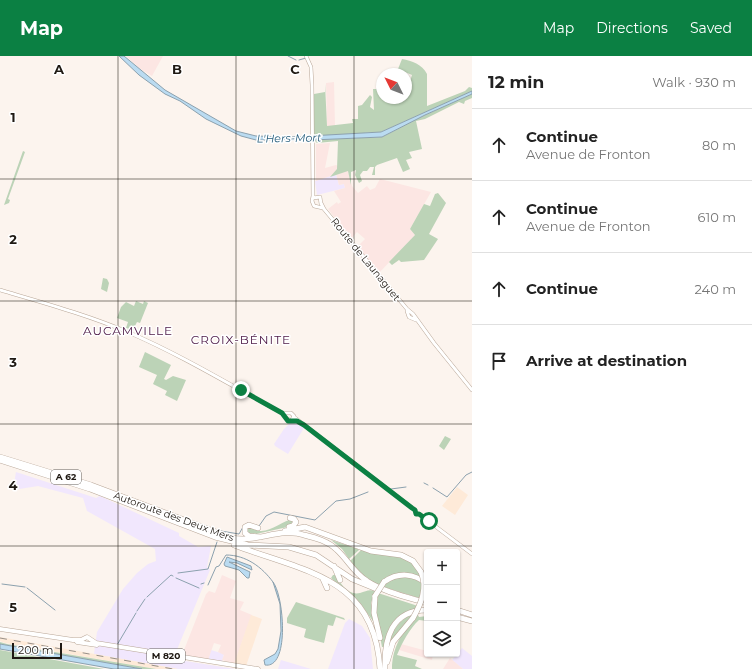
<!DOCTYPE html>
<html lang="en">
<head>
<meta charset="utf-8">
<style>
  body { margin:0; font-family:Montserrat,sans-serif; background:#f6f6f6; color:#222 }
  .controls { position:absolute; right:12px; bottom:12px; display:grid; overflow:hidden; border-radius:4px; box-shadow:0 1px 3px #0004 }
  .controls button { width:36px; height:36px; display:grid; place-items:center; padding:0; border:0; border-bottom:1px solid #e0e0e0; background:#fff; color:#222; font:20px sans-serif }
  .compass { position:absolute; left:376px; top:12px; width:36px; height:36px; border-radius:50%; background:#fff; box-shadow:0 1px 3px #0004; rotate:312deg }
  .scale { position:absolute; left:12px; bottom:10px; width:50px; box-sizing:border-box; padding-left:4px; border:2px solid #1f1913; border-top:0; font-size:11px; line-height:14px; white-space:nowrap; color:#1f1913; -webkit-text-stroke:3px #fff; paint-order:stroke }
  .stop { position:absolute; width:12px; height:12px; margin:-9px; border:3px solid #0b8043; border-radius:50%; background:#fff }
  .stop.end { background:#0b8043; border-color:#fff; box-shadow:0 1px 4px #0008 }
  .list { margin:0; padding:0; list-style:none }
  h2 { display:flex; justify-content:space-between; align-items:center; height:52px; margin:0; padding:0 16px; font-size:17px }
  h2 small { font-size:13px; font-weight:400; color:#767676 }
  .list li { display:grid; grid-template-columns:26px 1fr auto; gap:12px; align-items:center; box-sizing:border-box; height:72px; padding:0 16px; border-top:1px solid #e0e0e0 }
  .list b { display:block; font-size:15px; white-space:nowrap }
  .list p { margin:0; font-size:13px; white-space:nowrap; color:#767676 }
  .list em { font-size:13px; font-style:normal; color:#767676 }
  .icon { flex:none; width:22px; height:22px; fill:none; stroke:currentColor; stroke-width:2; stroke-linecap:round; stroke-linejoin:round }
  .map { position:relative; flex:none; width:472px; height:613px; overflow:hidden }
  header { display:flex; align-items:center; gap:24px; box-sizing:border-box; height:56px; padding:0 20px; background:#0b8043; color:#fff }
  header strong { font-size:19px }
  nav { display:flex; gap:22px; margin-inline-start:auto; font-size:14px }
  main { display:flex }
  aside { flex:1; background:#fff }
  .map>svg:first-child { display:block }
  .commercial { fill:#f1e7fd }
  .industrial { fill:#fce6e3 }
  .built { fill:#feead8 }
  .green { fill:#bcd3b7 }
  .water { fill:#badbf1; stroke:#8ca1ae }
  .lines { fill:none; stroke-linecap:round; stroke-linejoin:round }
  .stream { stroke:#8ca1ae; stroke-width:1 }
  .secondary-casing { stroke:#b9a798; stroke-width:4 }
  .primary-casing { stroke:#b9a798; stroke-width:5 }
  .highway-casing { stroke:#b9a798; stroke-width:6 }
  .secondary { stroke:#fff; stroke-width:3 }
  .primary { stroke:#fff; stroke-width:4 }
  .highway { stroke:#fff; stroke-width:5 }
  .rail { stroke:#97908a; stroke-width:1; stroke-dasharray:7 7; stroke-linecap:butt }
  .highway-bridge-casing { stroke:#b9a798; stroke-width:6; stroke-linecap:butt }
  .highway-bridge { stroke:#fff; stroke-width:5 }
  .route { stroke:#0b8043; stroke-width:5 }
  .grid { fill:none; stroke:#1f1913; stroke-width:1; stroke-opacity:0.55 }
  .labels { text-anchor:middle; stroke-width:3; stroke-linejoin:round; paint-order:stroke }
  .shield { fill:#fff; stroke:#625e5a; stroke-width:1 }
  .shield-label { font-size:9px; font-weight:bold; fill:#1f1913 }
  .street-label { font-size:10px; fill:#1f1913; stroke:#fff }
  .water-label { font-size:11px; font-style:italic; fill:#265d7c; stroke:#fff }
  .quarter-label { font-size:12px; letter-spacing:1px; fill:#4a1644; stroke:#fff }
  .grid-label { font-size:13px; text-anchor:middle; font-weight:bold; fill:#1f1913; stroke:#fff; stroke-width:3; stroke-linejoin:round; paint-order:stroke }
</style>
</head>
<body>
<header>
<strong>Map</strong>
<nav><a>Map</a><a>Directions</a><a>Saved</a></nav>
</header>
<main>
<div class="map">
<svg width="472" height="613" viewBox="0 0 472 613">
  <rect width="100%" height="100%" fill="#fcf4ee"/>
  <path class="commercial" d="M336,118L339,129L344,128L345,132L317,139L315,125Z
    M291,366H294L304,372L288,398L275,390L274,388L284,373Z
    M16,416L96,442L100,440L179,477V480L198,491L211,490L207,511L210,514L176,596L179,604L235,613H178L94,598L97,576L123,533L137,517L148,508L156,505L155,493L87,455L83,442L38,430L13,434Z
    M349,563L362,570L370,582L373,613H328L345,567Z
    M462,592L472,600V613H463L452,604Z
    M211,594L224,598L222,606L208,604Z
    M281,604L311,613H278Z"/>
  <path class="industrial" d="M126,0H163L152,20L140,13Z
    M334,26L335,70L327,71L326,27Z
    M330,87L325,112L336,109L348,115L352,130L358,137L367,130L370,134L375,132L380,123L431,136L410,173L415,179L379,217L357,191L365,183L357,176L351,183L328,153L337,146L338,148L341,146L334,135L345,132L344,128L339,129L336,118L316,125V88Z
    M222,519L236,525L230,542L244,546L240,554L252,559L234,608L222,604L224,599L218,596L221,589L214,587L208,604L187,600L184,594L206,538L209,535L215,537Z
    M401,588L427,595V598H433L432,604L399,594Z
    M450,602L463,613H443Z"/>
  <path class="built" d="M457,431L468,439L455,459L442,450Z
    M251,559L262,563L246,610L234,608Z
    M0,581L139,606L178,613H156L5,587L0,585Z"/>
  <path class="green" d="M402,3C412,5 422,8 427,18V50L465,35L469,31L472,32V35L381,76L314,80V38L325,36V28L327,70L353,67L352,63H358V50L362,49L370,39L372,41L370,51L374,54L373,33H380V29L382,28V42H406V29H409L412,19L398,13Z
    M472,38V42L465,45L464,48L459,46L425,63L416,65L422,93L409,96L412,102L406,104L410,113L403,116L397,102L377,109L375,111V119H372L374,111H370L367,115H363L360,119L362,125L359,127L355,119L356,114L351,116V129L348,115L330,121L337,113L338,85L317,87L314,84L382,81L425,59Z
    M23,95L25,96L8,143L10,144L9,147L4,149Z
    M438,137L446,147L429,178L438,183L424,204L401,206L399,204L392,209L389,206L415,179L410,173L424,148L430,150L435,138Z
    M103,222L107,223L109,227L107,236L101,233Z
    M136,245L143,248L144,245L148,247L140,267L137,266L133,274L126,272L128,266L117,262L121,251L126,246L134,250Z
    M145,296L171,309L164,323L166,324L173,320L186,324L177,345L165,339L167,335L153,328L157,319L139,311Z
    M445,380L451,383L444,394L439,390Z
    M294,463L292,470L256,478L255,477L252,479L245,474L247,470C251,472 255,474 260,475C271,476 283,464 294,463Z
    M331,484L358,493L359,494L349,503L342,493Z
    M361,494L403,501L415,509L422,523L393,519L379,529L365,522L350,505Z
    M333,519H336C340,528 349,540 360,537C366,535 369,533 375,535L371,547L375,568L360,547L331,522Z
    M397,521H411L422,527L421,541L419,542L384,531V529Z
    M378,537L418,550L416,554L401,560L384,591H382L375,554Z
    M296,546L344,562L345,564L336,561L333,570L328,569L324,587L306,582L304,581L306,573L287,567V562Z
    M417,557L419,561L427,560V565L419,564C410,572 402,587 397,599L417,604L415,610L422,613H392C392,590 404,574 417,557Z
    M412,558L413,560L390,590L388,587C393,574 399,564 412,558Z
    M0,586L7,588L156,613H142L0,588Z
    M0,594L104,613H0Z"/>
  <path class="water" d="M119,0H124L165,34L236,75L256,80L291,81L381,76L472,35V38L425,59L382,81L312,84H256L241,80L206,63L180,45L165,38L139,19Z
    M227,501L251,510L252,514L237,507L229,506L250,516L249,522H247L239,514L225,510L224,508Z
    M273,526C284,540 290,613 265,609L264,604L275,598L278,593L281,575L280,548Z
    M0,588L142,613H114L0,593Z"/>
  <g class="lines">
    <path class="stream" d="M288,0L296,4
      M299,4L306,2
      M424,427L428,429
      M433,432L447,441L466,419L472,416
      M391,433L406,431
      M248,467L259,470L266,460L274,456L315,464L336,445L350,443L368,436
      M221,475L239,478L243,471
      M178,517L208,513L217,486
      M176,522L199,532
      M2,528L25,531
      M201,528L204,527
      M208,529L216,511L219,510L226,499C246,499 262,511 273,526
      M27,532L55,554
      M147,541L171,519L173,520
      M137,555L145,543
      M117,589L136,557"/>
    <defs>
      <path id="secondary" d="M306,0L311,11L312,29L313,140L312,145L314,150L323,152
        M313,142L320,141L321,148
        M321,147L324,153L407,253L413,258L434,287L472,334
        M0,234C44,247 88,259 130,277C183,300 232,330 282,357H291L294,360L291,365L286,362
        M407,255L409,261L416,264
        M294,361L415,454
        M419,458L472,498"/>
      <path id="primary" d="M0,573L73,584H81L87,581L96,587L258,613
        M77,586L97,589"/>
      <path id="highway" d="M0,401L91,429L232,482C256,487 281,471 304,479C316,482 328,485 337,494C348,504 354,517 367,525C384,536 407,541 427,547
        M0,404L90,433L215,481L248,489L289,491L316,499L352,523L379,534
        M289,471L293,470L296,466L294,463L290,462
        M258,472L249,469L245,471V477L249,480L261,481
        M285,475L305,471L371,495L401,499L413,505L421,516
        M234,489C305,516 375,521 380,613
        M334,510L340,524
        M323,523L327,532
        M384,526C398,516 414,517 427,528
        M375,540L374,557L380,582
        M457,554L472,559
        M457,561L472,565
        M387,606L393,586L413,562
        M385,613C384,583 391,554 427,554"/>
    </defs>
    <use href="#secondary" class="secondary-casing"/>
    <use href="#primary" class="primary-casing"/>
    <use href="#highway" class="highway-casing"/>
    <use href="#secondary" class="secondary"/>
    <use href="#primary" class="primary"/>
    <use href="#highway" class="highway"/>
    <path class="rail" d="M0,582L173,613"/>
    <defs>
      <path id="highway-bridge" d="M375,540L384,526
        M413,562C421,548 428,532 421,516"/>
    </defs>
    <use href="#highway-bridge" class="highway-bridge-casing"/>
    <use href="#highway-bridge" class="highway-bridge"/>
  </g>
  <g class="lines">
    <path class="route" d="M241,334L282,357L288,365H297L304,369L412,452L415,454L416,458H419L429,465"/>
  </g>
  <path class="grid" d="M118,0V613M236,0V613M354,0V613M0,123H472M0,245H472M0,368H472M0,490H472"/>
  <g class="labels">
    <g class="shield">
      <rect x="51" y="414" width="30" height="14" rx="3"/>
      <rect x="147" y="593" width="38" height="14" rx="3"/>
    </g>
    <g class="shield-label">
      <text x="66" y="424">A 62</text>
      <text x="166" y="603">M 820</text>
    </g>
    <g class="street-label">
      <text transform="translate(366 203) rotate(51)" y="4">Route de Launaguet</text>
      <text transform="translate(174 460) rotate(20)" y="4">Autoroute des Deux Mers</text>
    </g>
    <g class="water-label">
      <text transform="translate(289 82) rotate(-1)" y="4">L'Hers-Mort</text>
    </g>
    <g class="quarter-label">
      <text x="128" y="279">AUCAMVILLE</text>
      <text x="241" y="288">CROIX-BÉNITE</text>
    </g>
  </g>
  <g class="grid-label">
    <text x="59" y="18">A</text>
    <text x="177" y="18">B</text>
    <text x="295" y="18">C</text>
    <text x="13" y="66">1</text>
    <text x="13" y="188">2</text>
    <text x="13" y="311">3</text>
    <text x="13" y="434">4</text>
    <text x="13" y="556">5</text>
  </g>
</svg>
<div class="controls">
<button>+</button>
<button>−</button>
<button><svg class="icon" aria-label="layers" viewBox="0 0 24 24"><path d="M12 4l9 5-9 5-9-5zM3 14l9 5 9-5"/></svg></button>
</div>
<svg class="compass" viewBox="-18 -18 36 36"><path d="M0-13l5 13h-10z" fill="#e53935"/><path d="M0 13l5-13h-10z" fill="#767676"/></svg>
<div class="scale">200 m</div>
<div class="stop" style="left:429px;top:465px"></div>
<div class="stop end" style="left:241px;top:334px"></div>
</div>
<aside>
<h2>12 min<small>Walk · 930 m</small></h2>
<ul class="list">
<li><svg class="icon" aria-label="ahead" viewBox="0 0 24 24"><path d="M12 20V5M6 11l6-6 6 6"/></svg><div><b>Continue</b><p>Avenue de Fronton</p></div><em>80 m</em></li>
<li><svg class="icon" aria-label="ahead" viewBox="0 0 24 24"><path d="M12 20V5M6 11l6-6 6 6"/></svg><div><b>Continue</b><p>Avenue de Fronton</p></div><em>610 m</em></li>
<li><svg class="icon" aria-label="ahead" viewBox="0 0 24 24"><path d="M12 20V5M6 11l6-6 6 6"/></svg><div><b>Continue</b></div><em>240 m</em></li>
<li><svg class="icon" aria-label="arrive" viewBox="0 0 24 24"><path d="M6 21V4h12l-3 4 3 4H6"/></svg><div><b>Arrive at destination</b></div></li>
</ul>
</aside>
</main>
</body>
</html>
